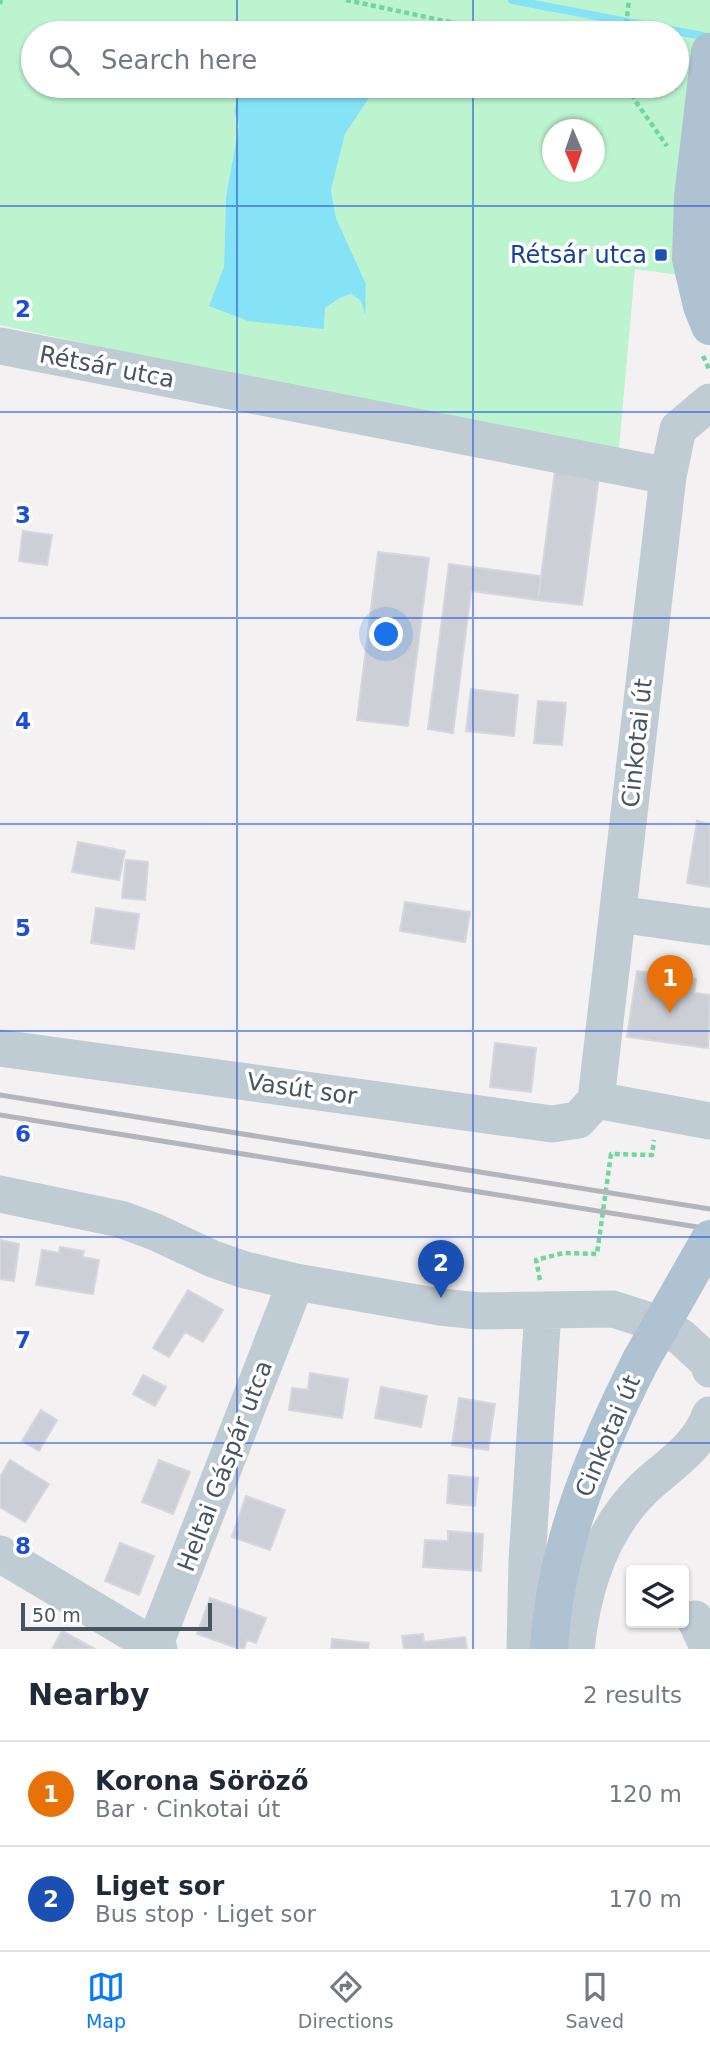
<!DOCTYPE html>
<html lang="en">
<head>
<meta charset="utf-8">
<style>
  body { margin:0; font-family:"DejaVu Sans",sans-serif; background:#f6f6f7; color:#1f2937 }
  .controls { position:absolute; right:21px; bottom:21px; display:grid; overflow:hidden; border-radius:7px; box-shadow:0 2px 5px #0004 }
  .controls button { width:63px; height:63px; display:grid; place-items:center; padding:0; border:0; border-bottom:2px solid #e0e1e3; background:#fff; color:#1f2937; font:35px sans-serif }
  .compass { position:absolute; left:542px; top:119px; width:63px; height:63px; border-radius:50%; background:#fff; box-shadow:0 2px 5px #0004; rotate:178deg }
  .scale { position:absolute; left:21px; bottom:18px; width:191px; box-sizing:border-box; padding-left:7px; border:4px solid #465561; border-top:0; font-size:19px; line-height:24px; white-space:nowrap; color:#465561; -webkit-text-stroke:5px #fff; paint-order:stroke }
  .you { position:absolute; left:387px; top:635px; width:24px; height:24px; margin:-18px; border:5px solid #fff; border-radius:50%; background:#1a73e8; box-shadow:0 0 0 10px #1a73e833 }
  .badge { display:grid; place-items:center; width:46px; height:46px; border-radius:50%; background:#067af8; color:#fff; font-size:23px; font-weight:700 }
  .pin { position:absolute; translate:-50% -58px; filter:drop-shadow(0 2px 4px #0008) }
  .pin::after { content:''; position:absolute; top:37px; width:24px; height:21px; background:inherit; clip-path:polygon(0 0,100% 0,50% 100%) }
  .list { margin:0; padding:0; list-style:none }
  h2 { display:flex; justify-content:space-between; align-items:center; height:91px; margin:0; padding:0 28px; font-size:30px }
  h2 small { font-size:23px; font-weight:400; color:#747a83 }
  .list li { display:grid; grid-template-columns:46px 1fr auto; gap:21px; align-items:center; box-sizing:border-box; height:105px; padding:0 28px; border-top:2px solid #e0e1e3 }
  .list b { display:block; font-size:26px; white-space:nowrap }
  .list p { margin:0; font-size:23px; white-space:nowrap; color:#747a83 }
  .list em { font-size:23px; font-style:normal; color:#747a83 }
  .icon { flex:none; width:38px; height:38px; fill:none; stroke:currentColor; stroke-width:2; stroke-linecap:round; stroke-linejoin:round }
  .map { position:relative; flex:none; width:710px; height:1649px; overflow:hidden }
  .search { position:absolute; background:#fff; box-shadow:0 2px 5px #0004; left:21px; right:21px; top:21px; height:77px; display:flex; align-items:center; gap:18px; box-sizing:border-box; padding:0 24px; border-radius:38px; color:#747a83; font-size:26px }
  .sheet { height:301px; background:#fff }
  nav { display:flex; justify-content:space-around; align-items:center; box-sizing:border-box; height:98px; border-top:2px solid #e0e1e3; background:#fff; font-size:19px; color:#747a83 }
  nav a { display:grid; justify-items:center; gap:4px }
  nav .on { color:#067af8 }
  .map>svg:first-child { display:block }
  .green { fill:#bcf4cf; fill-rule:evenodd }
  .water { fill:#85e3f5 }
  .lines { fill:none; stroke-linecap:round; stroke-linejoin:round }
  .stream { stroke:#85e3f5; stroke-width:8 }
  .building { fill:#ccd0d6; stroke:#d4d7dd; stroke-width:2 }
  .path { stroke:#70d6a0; stroke-width:4.5; stroke-dasharray:5 3.5; stroke-linecap:butt }
  .minor { stroke:#c0ccd4; stroke-width:37 }
  .major { stroke:#aec2d2; stroke-width:38 }
  .rail { stroke:#b2b6bc; stroke-width:5 }
  .major-bridge { stroke:#aec2d2; stroke-width:38 }
  .grid { fill:none; stroke:#1d4ed8; stroke-width:2; stroke-opacity:0.55 }
  .transit-dot { fill:#1a4fb4; stroke:#fff; stroke-width:2.5 }
  .labels { text-anchor:middle; stroke-width:7; stroke-linejoin:round; paint-order:stroke }
  .transit-label { font-size:24px; fill:#164399; stroke:#fff; text-anchor:end }
  .street-label { font-size:24px; fill:#465561; stroke:#fff }
  .grid-label { font-size:23px; text-anchor:middle; font-weight:bold; fill:#1d4ed8; stroke:#fff; stroke-width:7; stroke-linejoin:round; paint-order:stroke }
</style>
</head>
<body>
<div class="map">
<svg width="710" height="1649" viewBox="0 0 710 1649">
  <rect width="100%" height="100%" fill="#f3f1f1"/>
  <path class="green" d="M0,0H710V279L635,269L618,460L0,325ZM33,33H677V86H419L415,89L391,86L369,98L345,134L331,190L336,218L366,284L364,312L361,301L351,294L340,298L325,308L324,328L210,306L224,266L226,196L239,126L234,111L240,89L244,86H33ZM552,130H594V172H552Z"/>
  <path class="water" d="M244,86H419L415,89L391,86L369,98L345,134L331,190L336,218L366,284L365,315L361,301L351,294L340,298L325,308L324,329L248,321L209,306L224,266L226,196L239,126L234,111L240,89Z"/>
  <g class="lines">
    <path class="stream" d="M512,0L708,37"/>
  </g>
  <path class="building" d="M556,463L600,469L582,605L538,600Z
    M23,531L52,535L47,565L19,561Z
    M378,552L429,558L408,726L357,720Z
    M449,564L541,576L538,600L471,591L453,733L428,729Z
    M471,689L518,695L514,736L466,731Z
    M538,701L566,703L562,745L534,743Z
    M697,821L710,824V887L687,883Z
    M78,842L125,851L119,880L72,872Z
    M126,860L148,862L145,900L122,898Z
    M405,902L470,912L465,942L400,931Z
    M96,908L139,914L134,949L91,943Z
    M637,971L696,979L694,993L710,995L708,1048L627,1037Z
    M495,1043L536,1048L531,1092L490,1087Z
    M0,1240L19,1244L14,1281L0,1279Z
    M60,1247L84,1251L82,1257L99,1260L93,1294L36,1285L42,1250L59,1253Z
    M188,1290L223,1310L203,1342L185,1332L169,1357L153,1348Z
    M310,1373L348,1379L342,1418L289,1410L292,1388L308,1390Z
    M143,1375L166,1387L155,1406L133,1394Z
    M381,1387L427,1396L421,1427L375,1418Z
    M459,1398L495,1404L488,1450L452,1445Z
    M41,1410L57,1420L39,1451L22,1441Z
    M10,1460L49,1484L25,1522L0,1507V1477Z
    M159,1460L190,1472L173,1514L142,1502Z
    M449,1475L478,1478L475,1506L447,1503Z
    M246,1496L285,1510L270,1550L232,1537Z
    M448,1531L483,1534L481,1571L423,1567L425,1540L448,1541Z
    M120,1543L154,1556L139,1595L105,1581Z
    M210,1598L266,1618L256,1643L247,1640L244,1649H240L197,1634Z
    M62,1631L95,1649H52Z
    M423,1634L424,1642L465,1637L467,1649H404L402,1636Z
    M332,1639L369,1643L368,1649H331Z"/>
  <g class="lines">
    <path class="path" d="M346,0L502,33
      M0,4L1,0
      M625,33L629,0
      M630,86L634,99L667,146
      M667,86L677,87
      M703,356L710,371
      M540,1280L536,1260L563,1253L597,1254L611,1154L652,1155L654,1140"/>
    <path class="minor" d="M0,346L668,476
      M618,914L710,927
      M0,1048L552,1124L578,1120L596,1100
      M596,1100L668,476L678,429L710,402
      M596,1100L710,1121
      M0,1194L120,1219L153,1231L213,1259L245,1270L296,1282L440,1307L479,1311L613,1309L641,1318L681,1337L708,1362L710,1369
      M0,1554L159,1649
      M695,1619L709,1649
      M153,1649L296,1282
      M525,1649L527,1561L543,1310
      M576,1649C582,1592 600,1531 643,1489C667,1466 698,1449 710,1415"/>
    <path class="major" d="M710,52L693,197L691,259L702,306L710,326
      M549,1649C555,1546 595,1451 641,1360"/>
    <path class="rail" d="M0,1095L710,1209
      M0,1115L710,1229"/>
    <path class="major-bridge" d="M641,1360L710,1239"/>
  </g>
  <path class="grid" d="M237,0V33M473,0V33M237,86V1649M473,86V1649M0,206H710M0,412H710M0,618H710M0,824H710M0,1031H710M0,1237H710M0,1443H710"/>
  <rect class="transit-dot" x="654" y="248" width="14" height="14" rx="3.5"/>
  <g class="labels">
    <g class="transit-label">
      <text x="647" y="263">Rétsár utca</text>
    </g>
    <g class="street-label">
      <text transform="translate(107 367) rotate(11)" y="8">Rétsár utca</text>
      <text transform="translate(637 743) rotate(-84)" y="8">Cinkotai út</text>
      <text transform="translate(302 1089) rotate(8)" y="8">Vasút sor</text>
      <text transform="translate(608 1436) rotate(-67)" y="8">Cinkotai út</text>
      <text transform="translate(225 1466) rotate(-69)" y="8">Heltai Gáspár utca</text>
    </g>
  </g>
  <g class="grid-label">
    <text x="23" y="317">2</text>
    <text x="23" y="523">3</text>
    <text x="23" y="729">4</text>
    <text x="23" y="936">5</text>
    <text x="23" y="1142">6</text>
    <text x="23" y="1348">7</text>
    <text x="23" y="1554">8</text>
  </g>
</svg>
<div class="controls">
<button><svg class="icon" aria-label="layers" viewBox="0 0 24 24"><path d="M12 4l9 5-9 5-9-5zM3 14l9 5 9-5"/></svg></button>
</div>
<svg class="compass" viewBox="-18 -18 36 36"><path d="M0-13l5 13h-10z" fill="#e53935"/><path d="M0 13l5-13h-10z" fill="#747a83"/></svg>
<div class="scale">50 m</div>
<div class="you"></div>
<div class="pin badge" style="left:670px;top:1013px;background:#e8710a">1</div>
<div class="pin badge" style="left:441px;top:1298px;background:#1a4fb4">2</div>
<div class="search"><svg class="icon" aria-label="search" viewBox="0 0 24 24"><circle cx="10" cy="10" r="6"/><path d="M15 15l6 6"/></svg>Search here</div>
</div>
<section class="sheet">
<h2>Nearby<small>2 results</small></h2>
<ul class="list">
<li><span class="badge" style="background:#e8710a">1</span><div><b>Korona Söröző</b><p>Bar · Cinkotai út</p></div><em>120 m</em></li>
<li><span class="badge" style="background:#1a4fb4">2</span><div><b>Liget sor</b><p>Bus stop · Liget sor</p></div><em>170 m</em></li>
</ul>
</section>
<nav>
<a class="on"><svg class="icon" aria-label="map" viewBox="0 0 24 24"><path d="M3 6l6-2 6 2 6-2v14l-6 2-6-2-6 2zM9 4v14M15 6v14"/></svg>Map</a>
<a><svg class="icon" aria-label="directions" viewBox="0 0 24 24"><path d="M12 3l9 9-9 9-9-9zM9 14v-3h6M13 9l2 2-2 2"/></svg>Directions</a>
<a><svg class="icon" aria-label="saved" viewBox="0 0 24 24"><path d="M7 4h10v16l-5-4-5 4z"/></svg>Saved</a>
</nav>
</body>
</html>
